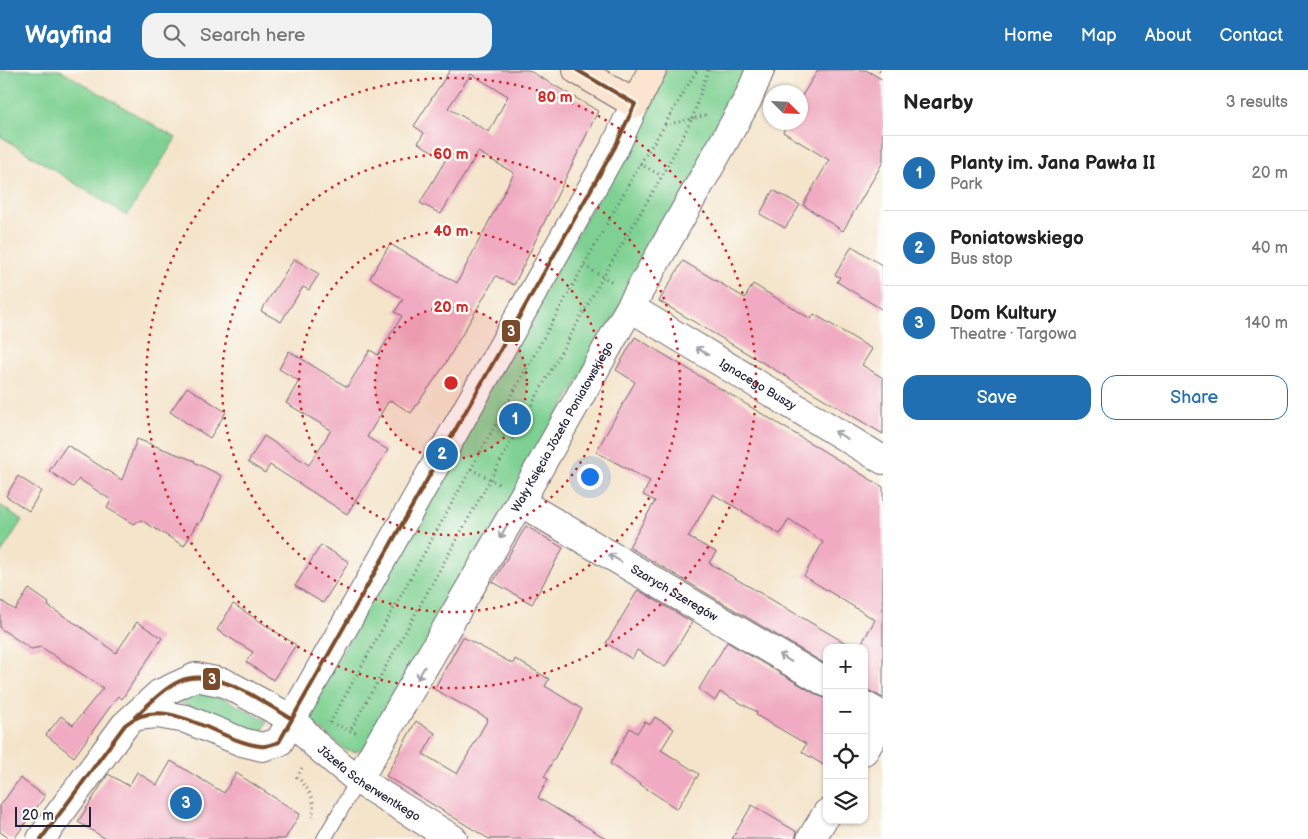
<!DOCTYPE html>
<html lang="en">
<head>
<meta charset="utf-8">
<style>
  body { margin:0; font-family:"Balsamiq Sans",sans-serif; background:#f2f2f2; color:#222 }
  .controls { position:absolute; right:15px; bottom:15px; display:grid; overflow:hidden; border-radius:10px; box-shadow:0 1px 4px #0004 }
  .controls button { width:45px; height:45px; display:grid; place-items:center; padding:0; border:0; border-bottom:1px solid #e0e0e0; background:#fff; color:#222; font:25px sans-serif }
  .compass { position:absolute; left:763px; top:15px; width:45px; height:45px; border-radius:50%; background:#fff; box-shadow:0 1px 4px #0004; rotate:114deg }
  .scale { position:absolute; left:15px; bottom:12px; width:76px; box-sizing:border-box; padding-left:5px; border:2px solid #22223b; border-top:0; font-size:14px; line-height:18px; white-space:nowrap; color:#22223b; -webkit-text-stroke:4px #fdfcf7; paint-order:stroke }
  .you { position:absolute; left:589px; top:406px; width:18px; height:18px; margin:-12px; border:4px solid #fff; border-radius:50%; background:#1a73e8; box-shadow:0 0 0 8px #1a73e833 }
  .badge { display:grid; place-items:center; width:32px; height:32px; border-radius:50%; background:#1f6fb2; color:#fff; font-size:16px; font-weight:700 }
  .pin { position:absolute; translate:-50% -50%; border:2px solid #fff; box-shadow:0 1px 5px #0006 }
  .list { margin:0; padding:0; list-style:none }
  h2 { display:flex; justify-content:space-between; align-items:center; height:65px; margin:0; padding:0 20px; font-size:21px }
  h2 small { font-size:16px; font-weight:400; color:#767676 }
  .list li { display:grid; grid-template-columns:32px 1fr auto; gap:15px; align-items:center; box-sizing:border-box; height:75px; padding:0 20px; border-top:1px solid #e0e0e0 }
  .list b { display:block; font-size:19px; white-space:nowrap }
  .list p { margin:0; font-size:16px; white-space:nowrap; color:#767676 }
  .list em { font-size:16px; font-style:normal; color:#767676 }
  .actions { display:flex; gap:10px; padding:15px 20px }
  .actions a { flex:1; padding:11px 0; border:1px solid #1f6fb2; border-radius:15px; text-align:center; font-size:18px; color:#1f6fb2 }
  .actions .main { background:#1f6fb2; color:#fff }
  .icon { flex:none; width:28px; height:28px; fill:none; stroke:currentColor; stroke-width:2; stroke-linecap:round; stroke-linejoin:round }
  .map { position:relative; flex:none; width:883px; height:769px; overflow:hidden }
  header { display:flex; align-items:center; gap:30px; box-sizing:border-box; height:70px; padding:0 25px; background:#1f6fb2; color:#fff }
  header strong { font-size:24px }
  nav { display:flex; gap:28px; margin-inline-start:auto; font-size:18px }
  .search { width:350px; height:45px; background:#f2f2f2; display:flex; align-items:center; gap:12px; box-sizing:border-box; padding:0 18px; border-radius:15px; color:#767676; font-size:19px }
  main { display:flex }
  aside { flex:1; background:#fff }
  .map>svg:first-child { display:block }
  .green { fill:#7fd193; stroke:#507a67 }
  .building { fill:#f0aac1; fill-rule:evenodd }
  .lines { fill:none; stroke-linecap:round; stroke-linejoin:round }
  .lane-casing { stroke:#6c666d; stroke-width:16 }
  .street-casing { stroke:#6c666d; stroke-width:30 }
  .secondary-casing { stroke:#6c666d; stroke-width:30 }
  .path { stroke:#6c666d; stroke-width:3; stroke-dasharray:1 4; stroke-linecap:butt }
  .lane { stroke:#fff; stroke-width:14 }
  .street { stroke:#fff; stroke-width:28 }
  .secondary { stroke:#fce5d0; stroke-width:28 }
  .bus-1-casing { stroke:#fdfcf7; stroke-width:8 }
  .bus-1 { stroke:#7a4b2a; stroke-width:4 }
  .oneway { stroke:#9c9ca7 }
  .ring { fill:none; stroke:#d62828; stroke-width:2.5; stroke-dasharray:2.5 5 }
  .labels { text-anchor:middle; stroke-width:5; stroke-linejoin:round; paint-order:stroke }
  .street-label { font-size:12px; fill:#22223b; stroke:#fdfcf7 }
  .centre { fill:#d62828; stroke:#fdfcf7; stroke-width:2.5 }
  .ring-label { font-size:15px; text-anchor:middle; font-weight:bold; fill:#d62828; stroke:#fdfcf7; stroke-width:5; stroke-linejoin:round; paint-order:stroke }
  .line-badge { stroke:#fdfcf7; stroke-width:2 }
  .badge-label { font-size:14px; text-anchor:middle; font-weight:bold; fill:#fff }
</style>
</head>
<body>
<header>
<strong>Wayfind</strong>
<div class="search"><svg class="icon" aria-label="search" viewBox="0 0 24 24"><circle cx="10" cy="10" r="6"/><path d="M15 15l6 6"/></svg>Search here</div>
<nav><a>Home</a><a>Map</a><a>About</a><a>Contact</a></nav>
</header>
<main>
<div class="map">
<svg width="883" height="769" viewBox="0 0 883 769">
  <rect width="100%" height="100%" fill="#fdfcf7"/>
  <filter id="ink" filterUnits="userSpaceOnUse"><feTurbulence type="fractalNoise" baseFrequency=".02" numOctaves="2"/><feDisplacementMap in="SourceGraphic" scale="10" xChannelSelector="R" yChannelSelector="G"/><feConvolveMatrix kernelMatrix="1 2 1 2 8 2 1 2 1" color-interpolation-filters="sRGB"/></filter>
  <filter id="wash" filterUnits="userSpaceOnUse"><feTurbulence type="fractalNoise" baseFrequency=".0096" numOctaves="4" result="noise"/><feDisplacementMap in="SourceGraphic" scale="20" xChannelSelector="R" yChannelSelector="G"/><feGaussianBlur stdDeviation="1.12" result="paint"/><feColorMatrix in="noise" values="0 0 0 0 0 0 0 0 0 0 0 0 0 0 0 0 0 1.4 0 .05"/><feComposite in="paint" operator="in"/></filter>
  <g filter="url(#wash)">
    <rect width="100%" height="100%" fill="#f4e4ca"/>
    <path class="green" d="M0,0H60L176,68L127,146L0,66Z
      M666,0H747L717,64L375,670L356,682L344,679L312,651L314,632L633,65Z
      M0,435L22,450L0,485Z
      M192,621L225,629L267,651L262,662L244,658L173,630Z"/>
    <g id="blocks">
      <path class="building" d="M450,0H528L598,41L514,215L496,206L444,296L411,343L392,331L388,332L367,367L388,380L347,444L270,395L265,403L248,392L264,366L309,395L331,360L286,333L299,311L279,299L289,281L347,317L370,280L378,285L402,246L395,242L403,229L370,208L390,174L457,213L514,103L478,82L441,144L420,133L446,89L418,73L424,63L414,56ZM471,4L508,26L489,62L448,38Z
        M818,0H866L883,10V92L843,161L803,135L829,90L783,62L788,52H800V29Z
        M773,120L800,135L785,158L760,144Z
        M852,176L883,196V240L837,212L840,207L835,205Z
        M294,189L319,204L309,220L303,217L281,252L261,241Z
        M683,191L745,228L753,214L811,249L814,244L872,279L862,295L883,308V364L659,231Z
        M635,267L883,417V628L864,618V578H859L875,550L804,506L823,472L789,449L780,464L713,424L688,467L716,482L709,493L854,578H827V595L629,477L655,431L643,425L650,411L596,382L635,312L616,300Z
        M187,317L226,342L210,368L170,342Z
        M137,369L195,391L194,392L222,406L199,455L197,453L184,476L141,450L133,454L107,438L111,430L79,409L73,417L49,401L67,375L122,410Z
        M18,406L41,421L29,441L6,426Z
        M526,456L563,478L532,534L493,512Z
        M321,475L349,492L323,533L295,516Z
        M29,519L49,533L48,536L81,557L116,583L137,552L162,568L122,629L118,626L74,687L46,665L61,646L73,655L103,618L41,577L31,579L0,558V530L15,540Z
        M638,520L692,552L665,597L637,580L632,589L606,573Z
        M233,534L296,575L273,610L246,592L253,582L217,560Z
        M463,567L513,594L515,589L549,609L545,616L582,639L544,707L548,709L538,728L607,769H489L386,706L416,651L435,663L423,684L457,704L488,649L434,619Z
        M727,572L819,626L827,629V697L802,682L806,674L756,645L757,642L720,622L715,631L699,619Z
        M655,647L674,659L661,680L699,704L677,739L610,694L630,658L637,663L645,652L650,655Z
        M171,691L224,723L236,703L300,744L285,769H106L78,752L108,704L129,716L137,702L157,715Z
        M20,708L45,726L14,769H10L0,762V736Z
        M752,735L797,762L795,769H732Z"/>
    </g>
  </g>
  <g filter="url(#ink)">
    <use href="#blocks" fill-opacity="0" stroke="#6c666d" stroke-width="1"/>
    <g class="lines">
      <defs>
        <path id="lane" d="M324,769L358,710"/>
        <g id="street">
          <path id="s1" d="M631,238L883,390"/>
          <path id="s2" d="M520,432L827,613"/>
          <path d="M864,635L883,646"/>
          <path d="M137,646L157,644L186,649L242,672L262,677L279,672L615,77L635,34"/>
          <path d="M864,681L883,650"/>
          <path id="s3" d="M358,710L520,432L748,29L760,0"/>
          <path id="s4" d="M41,769L125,655L159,624L196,607L225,613L292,649L316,675L358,710L453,769"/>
          <path d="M811,769L827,743"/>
        </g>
        <path id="secondary" d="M577,0L635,34L652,0"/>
      </defs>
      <use href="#lane" class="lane-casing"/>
      <use href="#street" class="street-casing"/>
      <use href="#secondary" class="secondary-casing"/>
      <path class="path" d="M708,0L692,49L709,44
        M879,0L883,2
        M665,54L697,0
        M640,94L662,106
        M584,196L614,213
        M471,399L501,415
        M330,653L640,94L665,55L692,49L662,106L603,207L350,661
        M336,655L356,663
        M302,698L297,707C308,717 317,731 312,747"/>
      <use href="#lane" class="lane"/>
      <use href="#street" class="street"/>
      <use href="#secondary" class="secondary"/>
      <defs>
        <path id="bus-1" d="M577,0L635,34
          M135,647C149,634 163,619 180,611C214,596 263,632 292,649
          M41,769L125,655C166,621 217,671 260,676C267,677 273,674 279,672L615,77L635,34"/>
      </defs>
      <use href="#bus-1" class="bus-1-casing"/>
      <use href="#bus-1" class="bus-1"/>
    </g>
    <defs><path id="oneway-shaft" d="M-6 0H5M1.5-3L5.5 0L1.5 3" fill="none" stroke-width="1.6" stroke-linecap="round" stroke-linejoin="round" transform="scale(1.25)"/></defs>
    <g class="oneway">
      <use href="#oneway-shaft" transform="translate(702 281) rotate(-149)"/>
      <use href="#oneway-shaft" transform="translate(841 365) rotate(-149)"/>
      <use href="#oneway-shaft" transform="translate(503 462) rotate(120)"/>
      <use href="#oneway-shaft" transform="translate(615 488) rotate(-149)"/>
      <use href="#oneway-shaft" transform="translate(785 588) rotate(-149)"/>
      <use href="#oneway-shaft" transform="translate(421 603) rotate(120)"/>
    </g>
  </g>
  <circle cx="451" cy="313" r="76" fill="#d62828" fill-opacity=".12"/>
  <g class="ring">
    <circle cx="451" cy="313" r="76"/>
    <circle cx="451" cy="313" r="152"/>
    <circle cx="451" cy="313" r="229"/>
    <circle cx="451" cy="313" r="305"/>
  </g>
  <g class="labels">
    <g class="street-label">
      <text dy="4" stroke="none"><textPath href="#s1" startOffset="148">Ignacego Buszy</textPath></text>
      <text dy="4" stroke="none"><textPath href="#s3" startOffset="408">Wały Księcia Józefa Poniatowskiego</textPath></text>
      <text dy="4" stroke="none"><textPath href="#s2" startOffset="179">Szarych Szeregów</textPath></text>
      <text dy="4" stroke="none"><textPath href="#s4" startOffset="435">Józefa Scherwentkego</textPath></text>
    </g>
  </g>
  <circle cx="451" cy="313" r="8" class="centre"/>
  <g class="ring-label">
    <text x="555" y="32">80 m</text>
    <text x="451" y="89">60 m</text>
    <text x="451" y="166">40 m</text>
    <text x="451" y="242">20 m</text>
  </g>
  <g class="line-badge">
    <rect x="501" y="249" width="20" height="24" rx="5" fill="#7a4b2a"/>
    <rect x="202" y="597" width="19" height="24" rx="5" fill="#7a4b2a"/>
  </g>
  <g class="badge-label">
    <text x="511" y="266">3</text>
    <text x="212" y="614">3</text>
  </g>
</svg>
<div class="controls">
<button>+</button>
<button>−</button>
<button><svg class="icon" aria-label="locate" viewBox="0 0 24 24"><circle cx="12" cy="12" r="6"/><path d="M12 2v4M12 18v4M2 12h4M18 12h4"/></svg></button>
<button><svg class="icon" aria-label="layers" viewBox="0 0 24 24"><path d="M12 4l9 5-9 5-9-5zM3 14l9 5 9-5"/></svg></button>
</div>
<svg class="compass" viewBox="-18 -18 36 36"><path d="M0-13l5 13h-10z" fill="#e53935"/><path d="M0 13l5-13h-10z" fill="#767676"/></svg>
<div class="scale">20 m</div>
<div class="you"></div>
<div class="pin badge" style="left:515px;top:349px">1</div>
<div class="pin badge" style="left:442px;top:384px">2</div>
<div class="pin badge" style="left:186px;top:733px">3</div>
</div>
<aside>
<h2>Nearby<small>3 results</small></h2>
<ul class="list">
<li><span class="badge">1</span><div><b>Planty im. Jana Pawła II</b><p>Park</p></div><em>20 m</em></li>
<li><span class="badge">2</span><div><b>Poniatowskiego</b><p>Bus stop</p></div><em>40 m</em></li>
<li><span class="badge">3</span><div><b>Dom Kultury</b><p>Theatre · Targowa</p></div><em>140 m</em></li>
</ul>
<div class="actions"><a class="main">Save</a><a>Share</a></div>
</aside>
</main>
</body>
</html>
